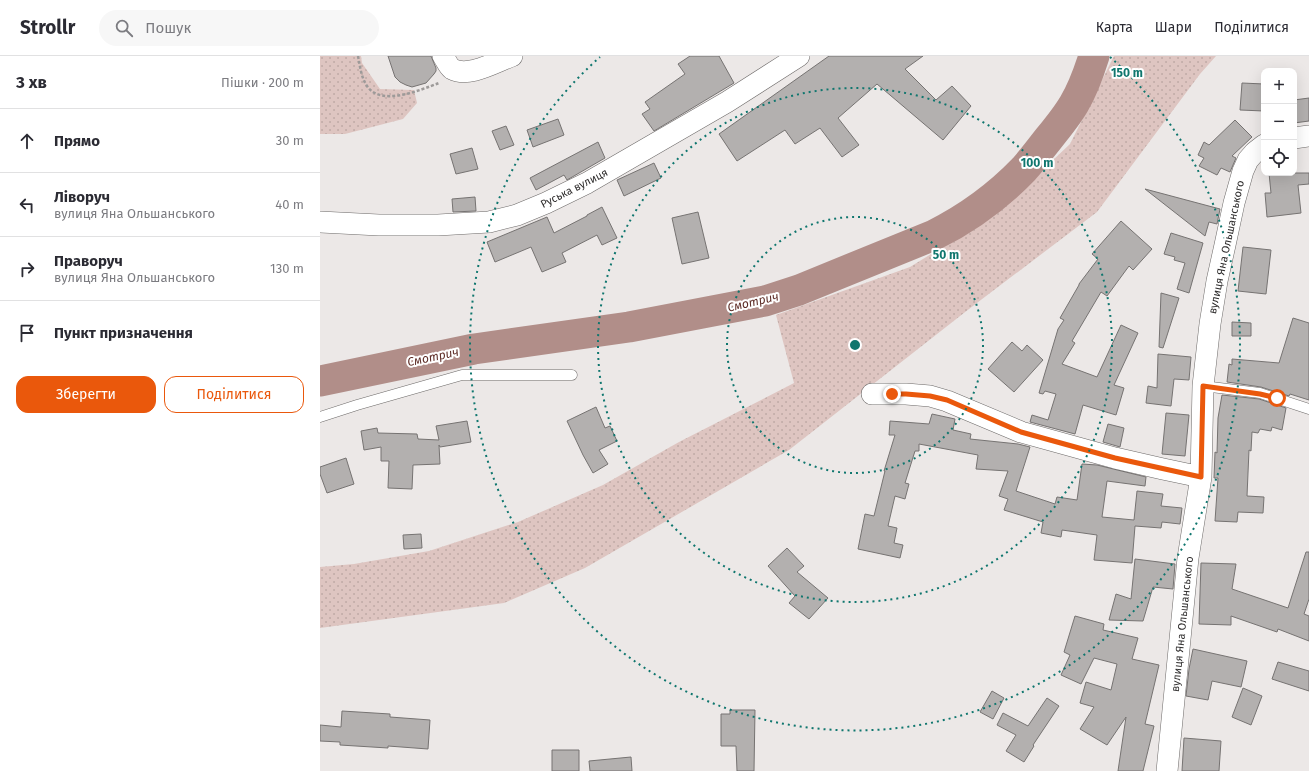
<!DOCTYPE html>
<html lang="uk">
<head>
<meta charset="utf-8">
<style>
  body { margin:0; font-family:"Fira Sans",sans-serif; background:#f7f7f7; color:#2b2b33 }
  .controls { position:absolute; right:12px; top:12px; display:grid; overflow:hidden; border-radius:8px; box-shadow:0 4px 16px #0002 }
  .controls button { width:36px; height:36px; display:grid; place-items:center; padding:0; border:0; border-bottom:1px solid #e1e1e2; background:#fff; color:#2b2b33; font:20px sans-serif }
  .stop { position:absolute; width:12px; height:12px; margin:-9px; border:3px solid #ea580c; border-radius:50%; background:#fff }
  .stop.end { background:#ea580c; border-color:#fff; box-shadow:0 1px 4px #0008 }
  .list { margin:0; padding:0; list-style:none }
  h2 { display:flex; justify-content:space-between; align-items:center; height:52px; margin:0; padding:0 16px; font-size:17px }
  h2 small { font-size:13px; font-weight:400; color:#7c7c81 }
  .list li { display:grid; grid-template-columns:26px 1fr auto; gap:12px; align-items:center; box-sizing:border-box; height:64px; padding:0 16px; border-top:1px solid #e1e1e2 }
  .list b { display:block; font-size:15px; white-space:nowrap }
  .list p { margin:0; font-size:13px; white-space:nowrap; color:#7c7c81 }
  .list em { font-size:13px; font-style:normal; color:#7c7c81 }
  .actions { display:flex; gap:8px; padding:12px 16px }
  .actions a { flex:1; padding:9px 0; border:1px solid #ea580c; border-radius:12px; text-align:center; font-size:14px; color:#ea580c }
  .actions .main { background:#ea580c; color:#fff }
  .icon { flex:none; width:22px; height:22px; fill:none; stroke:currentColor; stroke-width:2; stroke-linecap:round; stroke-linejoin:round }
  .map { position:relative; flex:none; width:989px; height:715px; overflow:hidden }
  header { display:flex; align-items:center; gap:24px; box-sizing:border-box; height:56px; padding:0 20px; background:#fff; border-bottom:1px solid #e1e1e2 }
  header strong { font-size:19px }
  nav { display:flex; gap:22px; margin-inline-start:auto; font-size:14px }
  .search { width:280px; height:36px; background:#f7f7f7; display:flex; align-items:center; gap:10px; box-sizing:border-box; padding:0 14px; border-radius:22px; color:#7c7c81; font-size:15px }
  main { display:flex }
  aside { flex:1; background:#fff }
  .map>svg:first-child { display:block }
  .green { fill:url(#green-dots) }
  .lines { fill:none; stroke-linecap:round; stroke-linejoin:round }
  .river { stroke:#b18e89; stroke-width:31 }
  .building { fill:#b3b0af; stroke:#767372 }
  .lane-casing { stroke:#6d6a69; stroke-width:11 }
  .street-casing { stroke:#6d6a69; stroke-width:22 }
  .path { stroke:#9d9a99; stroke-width:2.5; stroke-dasharray:3 2; stroke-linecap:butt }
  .lane { stroke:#fff; stroke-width:10 }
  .street { stroke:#fff; stroke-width:21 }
  .route { stroke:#ea580c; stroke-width:5 }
  .ring { fill:none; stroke:#0f766e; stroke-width:2; stroke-dasharray:2 4 }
  .labels { text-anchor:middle; stroke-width:4; stroke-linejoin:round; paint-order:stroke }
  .street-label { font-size:11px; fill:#2f2d2d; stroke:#fff }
  .water-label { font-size:12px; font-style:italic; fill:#5e2d27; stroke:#fff }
  .centre { fill:#0f766e; stroke:#fff; stroke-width:2 }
  .ring-label { font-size:12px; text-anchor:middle; font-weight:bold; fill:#0f766e; stroke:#fff; stroke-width:4; stroke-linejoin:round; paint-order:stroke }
</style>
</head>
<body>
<header>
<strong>Strollr</strong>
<div class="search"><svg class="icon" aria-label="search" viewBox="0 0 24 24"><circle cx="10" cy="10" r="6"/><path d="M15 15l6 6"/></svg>Пошук</div>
<nav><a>Карта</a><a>Шари</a><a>Поділитися</a></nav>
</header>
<main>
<aside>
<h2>3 хв<small>Пішки · 200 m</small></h2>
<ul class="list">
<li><svg class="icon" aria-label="ahead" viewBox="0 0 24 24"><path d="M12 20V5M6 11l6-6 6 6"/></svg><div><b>Прямо</b></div><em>30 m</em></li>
<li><svg class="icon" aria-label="left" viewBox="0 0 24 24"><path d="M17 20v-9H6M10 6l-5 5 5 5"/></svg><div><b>Ліворуч</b><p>вулиця Яна Ольшанського</p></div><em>40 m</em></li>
<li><svg class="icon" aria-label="right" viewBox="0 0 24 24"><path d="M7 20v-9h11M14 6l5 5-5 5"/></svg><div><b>Праворуч</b><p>вулиця Яна Ольшанського</p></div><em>130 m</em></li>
<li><svg class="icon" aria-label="arrive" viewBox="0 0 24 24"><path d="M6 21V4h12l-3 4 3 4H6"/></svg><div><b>Пункт призначення</b></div></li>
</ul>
<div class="actions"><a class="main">Зберегти</a><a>Поділитися</a></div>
</aside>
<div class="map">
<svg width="989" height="715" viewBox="0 0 989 715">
  <defs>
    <pattern id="green-dots" width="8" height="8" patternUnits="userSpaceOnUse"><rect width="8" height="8" fill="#dec5c1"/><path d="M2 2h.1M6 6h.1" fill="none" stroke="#bfaaa6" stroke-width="1.8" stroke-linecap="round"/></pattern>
  </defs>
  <rect width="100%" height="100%" fill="#ece8e7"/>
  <path class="green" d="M0,0H41L42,7L60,33L94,34L97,47L83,63L25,78H0Z
    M794,0H896L880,18L777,156L649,253L469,394L265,512L184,547L0,572V511L34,508L109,495L198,466L283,429L359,386L474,327L456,259L590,211L676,158L750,88Z"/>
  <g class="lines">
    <path class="river" d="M0,325L154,293L309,271L445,245L479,234L614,179C646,163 679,139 704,113C713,103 721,92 729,82C738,71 747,60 754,48C763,33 769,16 774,0"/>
  </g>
  <path class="building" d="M68,0H111L116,12V15L114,18L106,27L92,31L86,29L80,26L75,21Z
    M370,0H399L414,27L334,75L322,58L330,53L325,46L365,18L358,8Z
    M509,0H603L585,13L616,44L632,30L651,50L623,84L557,28L518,62L539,89L522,101L500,72L475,88L465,74L417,105L399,78Z
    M922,27L944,28V55L920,54Z
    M989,42V65L974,67V44Z
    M238,63L244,79L213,91L207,74Z
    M915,64L932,81L912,100L916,102L910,116L901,112L897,119L879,110L884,102L878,99L884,86L889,89Z
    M186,70L194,89L180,94L172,75Z
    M278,86L285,102L247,124L244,119L216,134L210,122Z
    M152,92L158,113L136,118L130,98Z
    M334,107L341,122L304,140L297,124Z
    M949,117H989V128L978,129L981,157L947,161L945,137H951Z
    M825,133L900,153L897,168L889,166L885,180Z
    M155,141L156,155L133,156L132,143Z
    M282,151L297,182L282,189L277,179L242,197L246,206L222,216L211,191L175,206L167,186L227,161L234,177L267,160V159Z
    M378,156L389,202L362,208L352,162Z
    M801,165L832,193L813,214L809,210L787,240L781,236L752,285L755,287L742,308L777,321L801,269L818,277L794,329L804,332L796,359L763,349L755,378L710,366L712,359L728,364L736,338L725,335L723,338L719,337L738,273L744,264L740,262L759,229V228L778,203L772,198Z
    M851,177L883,187L869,237L857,233L865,207L854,204L855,201L844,198Z
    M923,191L951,194L946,238L918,235Z
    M841,237L859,242L843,292L839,291Z
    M973,262L989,267V344L970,338L969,340L941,331L907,326L909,308L912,309V303L959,307Z
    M912,266L931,267V280H912Z
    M692,286L702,295L707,289L723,304L694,336L668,313Z
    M838,298L871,301L869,324L854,323L851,350L826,347L828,330L837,332Z
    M902,339L939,343L966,352L962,374L952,371L951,375L940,373L938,377L932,376L931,395L929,394L927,440L944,441L943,457L918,456L917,466L895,465L898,422H894L895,396L897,397L898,362Z
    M276,351L285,372L290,370L297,385L279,394L288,408L273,417L263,399L247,365Z
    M846,357L869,359L865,400L842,398Z
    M612,358L635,363L633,374L651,378L650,383L698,388L710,391L696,435L735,448L737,441L757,444L762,408L777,409L826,421L825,430L787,425L782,461L814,464L817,435L843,438L841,450L862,452L860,468L842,466L841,472L815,470L812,507L774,504L777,479L742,474L741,481L721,477L723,466L684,454L688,443L679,440L688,415L656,413L658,399L599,388V395H595L585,427L589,428L585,443L575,440L568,470L577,472L574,487L583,489L580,502L538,493L545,458L554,460L565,415H564L575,379H569L570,365L609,368Z
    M147,365L151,386L120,391L119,389L120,408L93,409L92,433L68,432L69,405H61V391L44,394L41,375L57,372L58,377L97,378L98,383L119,384L116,370Z
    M788,368L804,372L800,391L783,386Z
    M26,402L34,428L7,437L0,418V411Z
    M101,478L102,492L84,493L83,479Z
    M467,492L484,510L477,516L508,542L489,563L469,547L475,540L448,510Z
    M986,496H989V543L984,558L989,560V585L958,573L957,576L911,560V569L879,568L881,507L916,508L912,533L968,552Z
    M815,503L855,508L853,533L833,531L823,565L789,564L796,538L811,543Z
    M755,560L784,568L783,574L818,582L812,603L839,609L825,668L834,670L823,715H798L806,661L787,689L760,673L774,651L760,647L766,626L791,634L797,608L774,602L761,628L741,619L750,599L744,596Z
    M873,593L927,605L921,631L892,625L888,644L866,640L869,613Z
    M958,606L989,615V635L952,623Z
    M923,632L942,640L931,669L912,661Z
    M672,635L684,642L673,663L660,656Z
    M727,642L739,650L713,689L714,690L704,706L686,695L696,679L677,669L683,657L708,670Z
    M410,654H435L434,715H417L416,690H401V658H410Z
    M22,655L70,658V661L110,664L108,693L68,690V692L20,689V686L0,685V669L21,671Z
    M864,682L901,685L899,715H862Z
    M232,694H259V715H232Z
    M311,701L312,715H270L269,705Z"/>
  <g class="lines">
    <defs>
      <path id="lane" d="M883,330L940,337L989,353
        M0,361L37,349L142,319H252"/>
      <path id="street" d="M123,0C126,4 128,10 132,13C149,22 175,6 192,0
        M974,82L989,80
        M0,166L59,169H118L169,166L197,159L226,147L267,127L407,46L479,0
        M552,338H586L610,340L627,345L701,376L795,402L843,413L881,421
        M847,715L868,502L881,421L883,330L890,268L897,225L905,189L914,147L923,115L928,104L935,96L944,89"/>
    </defs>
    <use href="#lane" class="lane-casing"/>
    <use href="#street" class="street-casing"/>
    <path class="path" d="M38,0C40,10 41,21 47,30C61,51 100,34 119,27"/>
    <use href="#lane" class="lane"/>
    <use href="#street" class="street"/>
  </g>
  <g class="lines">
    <path class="route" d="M572,338H586L610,340L627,344L701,376L795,402L881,421L883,330L940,338L957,342"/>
  </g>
  <g class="ring">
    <circle cx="535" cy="289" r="128"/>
    <circle cx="535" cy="289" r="257"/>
    <path d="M790 1A385 385 0 1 1 280 1"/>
  </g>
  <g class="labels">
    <g class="street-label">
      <text transform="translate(254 132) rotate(-27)" y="4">Руська вулиця</text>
      <text transform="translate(906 191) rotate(-78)" y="4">вулиця Яна Ольшанського</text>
      <text transform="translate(862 568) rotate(-84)" y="4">вулиця Яна Ольшанського</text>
    </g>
    <g class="water-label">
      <text transform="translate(433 246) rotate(-13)" y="4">Смотрич</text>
      <text transform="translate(113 301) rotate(-12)" y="4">Смотрич</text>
    </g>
  </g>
  <circle cx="535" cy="289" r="6" class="centre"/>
  <g class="ring-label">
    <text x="807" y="21">150 m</text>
    <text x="717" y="111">100 m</text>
    <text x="626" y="203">50 m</text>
  </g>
</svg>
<div class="controls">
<button>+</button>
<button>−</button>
<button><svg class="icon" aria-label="locate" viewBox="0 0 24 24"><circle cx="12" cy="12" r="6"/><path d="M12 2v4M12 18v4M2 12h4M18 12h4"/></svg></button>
</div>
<div class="stop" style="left:957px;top:342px"></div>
<div class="stop end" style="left:572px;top:338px"></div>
</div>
</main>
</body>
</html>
